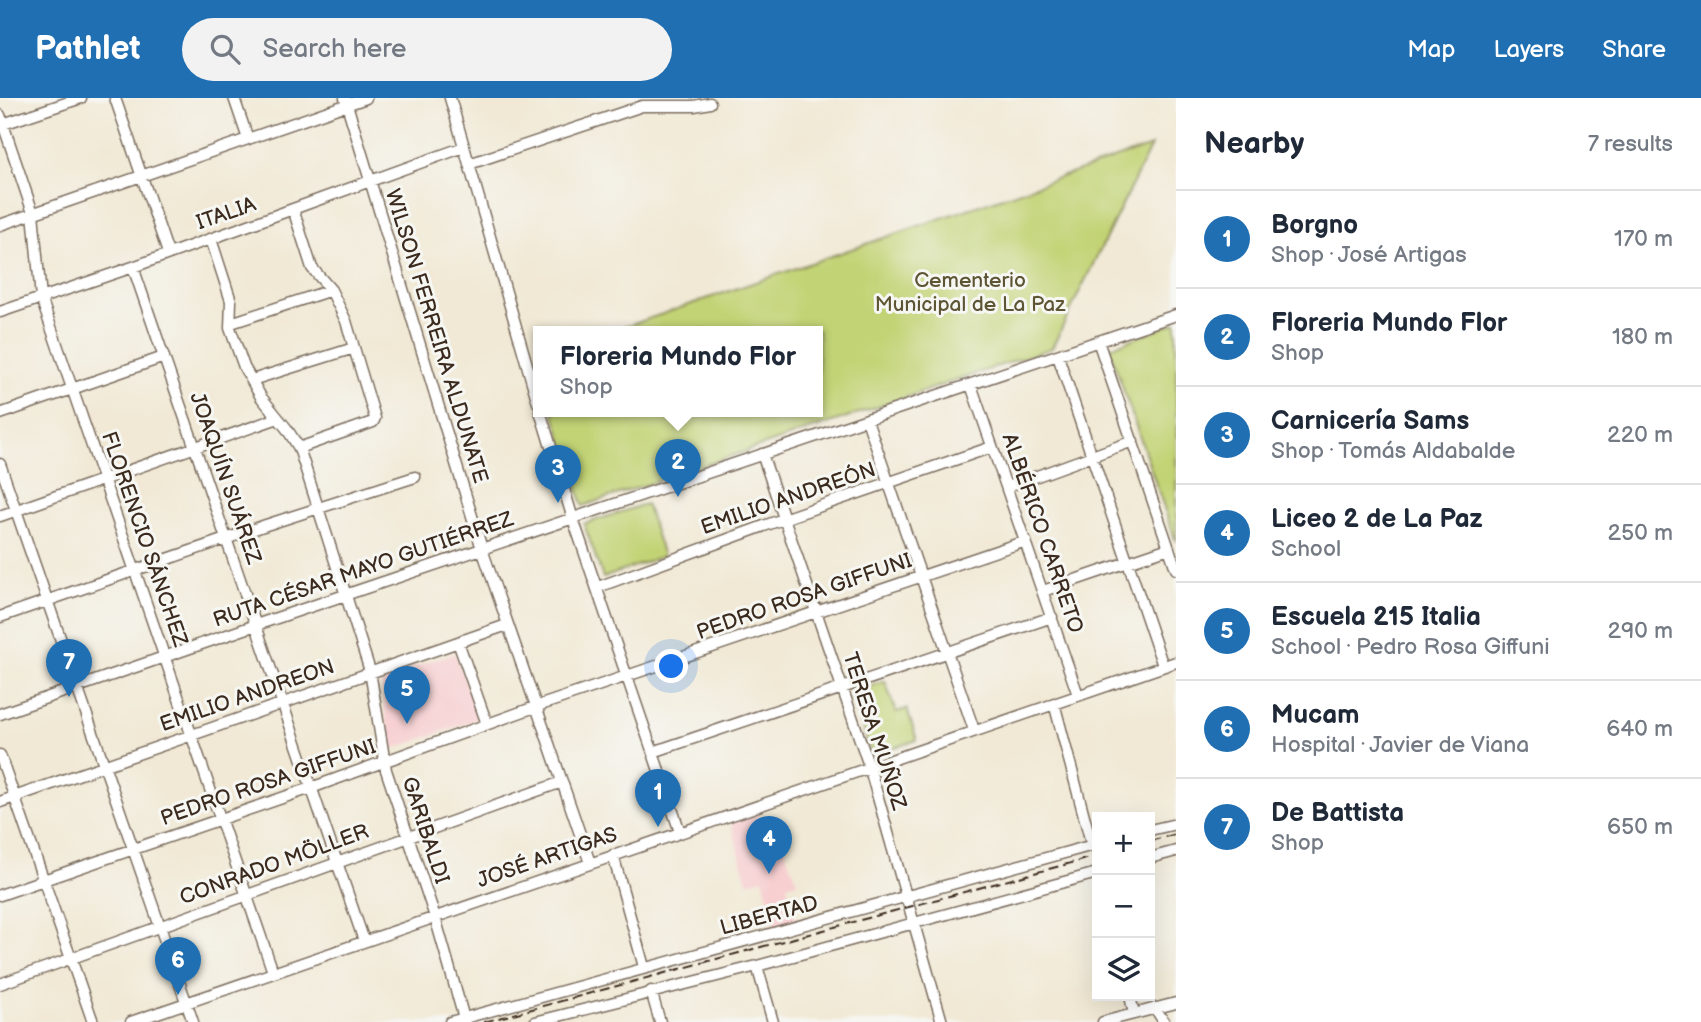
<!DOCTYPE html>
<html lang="en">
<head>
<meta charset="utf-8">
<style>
  body { margin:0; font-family:"Balsamiq Sans",sans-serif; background:#f2f2f3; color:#1f2937 }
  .controls { position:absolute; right:21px; bottom:21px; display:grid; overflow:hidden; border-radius:0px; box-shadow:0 7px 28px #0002 }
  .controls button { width:63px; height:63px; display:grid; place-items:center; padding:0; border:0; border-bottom:2px solid #e0e1e3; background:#fff; color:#1f2937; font:35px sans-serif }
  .you { position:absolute; left:672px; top:569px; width:24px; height:24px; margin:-18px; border:5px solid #fff; border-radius:50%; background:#1a73e8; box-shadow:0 0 0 10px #1a73e833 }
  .badge { display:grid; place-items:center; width:46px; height:46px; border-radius:50%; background:#1f6fb2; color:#fff; font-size:23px; font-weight:700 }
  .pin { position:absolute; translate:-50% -58px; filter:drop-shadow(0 2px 4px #0008) }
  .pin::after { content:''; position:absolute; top:37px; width:24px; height:21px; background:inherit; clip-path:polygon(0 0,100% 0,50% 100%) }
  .popup { position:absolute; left:533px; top:228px; width:290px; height:91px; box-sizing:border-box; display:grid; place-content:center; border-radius:0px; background:#fff; filter:drop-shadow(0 2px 5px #0005); font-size:23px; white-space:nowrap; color:#747a83 }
  .popup b { font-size:26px; color:#1f2937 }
  .popup::after { content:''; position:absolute; left:50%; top:100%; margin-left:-14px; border:14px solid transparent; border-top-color:#fff }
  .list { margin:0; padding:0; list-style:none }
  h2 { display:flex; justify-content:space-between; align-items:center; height:91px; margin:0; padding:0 28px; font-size:30px }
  h2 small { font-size:23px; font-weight:400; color:#747a83 }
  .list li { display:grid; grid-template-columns:46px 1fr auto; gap:21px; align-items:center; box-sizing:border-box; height:98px; padding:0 28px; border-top:2px solid #e0e1e3 }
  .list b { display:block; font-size:26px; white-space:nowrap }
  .list p { margin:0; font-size:23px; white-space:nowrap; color:#747a83 }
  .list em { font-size:23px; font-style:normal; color:#747a83 }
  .icon { flex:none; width:38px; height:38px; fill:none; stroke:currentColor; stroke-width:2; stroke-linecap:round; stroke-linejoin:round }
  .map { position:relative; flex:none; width:1176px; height:924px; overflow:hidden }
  header { display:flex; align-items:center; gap:42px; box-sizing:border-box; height:98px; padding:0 35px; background:#1f6fb2; color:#fff }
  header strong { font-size:33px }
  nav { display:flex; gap:38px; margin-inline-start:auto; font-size:24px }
  .search { width:490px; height:63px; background:#f2f2f3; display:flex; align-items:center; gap:18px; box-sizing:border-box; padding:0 24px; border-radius:38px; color:#747a83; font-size:26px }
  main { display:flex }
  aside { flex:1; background:#fff }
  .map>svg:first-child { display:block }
  .built { fill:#f7cfd1 }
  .green { fill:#c2d375; stroke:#7e7e4a; stroke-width:2 }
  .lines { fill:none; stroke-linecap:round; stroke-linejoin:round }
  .minor-casing { stroke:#7b6d5e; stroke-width:13 }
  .minor { stroke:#fff; stroke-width:10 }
  .rail { stroke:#3b2a1e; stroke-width:2; stroke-dasharray:10 5; stroke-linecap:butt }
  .labels { text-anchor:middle; stroke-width:6; stroke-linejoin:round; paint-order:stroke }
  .street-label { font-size:21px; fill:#3b2a1e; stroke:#f6f6f2 }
  .park-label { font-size:21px; fill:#5d5434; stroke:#f6f6f2 }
</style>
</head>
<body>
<header>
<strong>Pathlet</strong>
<div class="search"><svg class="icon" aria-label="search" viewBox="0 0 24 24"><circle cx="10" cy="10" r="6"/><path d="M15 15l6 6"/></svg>Search here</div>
<nav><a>Map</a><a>Layers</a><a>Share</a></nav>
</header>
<main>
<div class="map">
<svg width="1176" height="924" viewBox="0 0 1176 924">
  <rect width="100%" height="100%" fill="#f6f6f2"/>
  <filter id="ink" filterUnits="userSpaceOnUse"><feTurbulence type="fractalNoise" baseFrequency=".0143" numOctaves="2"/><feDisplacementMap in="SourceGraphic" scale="14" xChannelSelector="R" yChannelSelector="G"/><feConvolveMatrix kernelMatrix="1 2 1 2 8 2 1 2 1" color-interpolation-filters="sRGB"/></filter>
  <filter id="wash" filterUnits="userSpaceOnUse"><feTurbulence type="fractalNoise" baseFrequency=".00686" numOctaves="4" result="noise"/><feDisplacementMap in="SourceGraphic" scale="28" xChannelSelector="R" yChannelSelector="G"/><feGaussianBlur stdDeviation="1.57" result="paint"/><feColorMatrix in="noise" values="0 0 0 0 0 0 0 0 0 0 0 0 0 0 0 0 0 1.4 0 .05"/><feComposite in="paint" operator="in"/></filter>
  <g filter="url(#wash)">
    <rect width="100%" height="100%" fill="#f1e9d5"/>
    <path class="built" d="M455,555L478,621L390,652L381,584L384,579Z
      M757,716L768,754L785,750L791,771H793L797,784L787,787L797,826L776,831L763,780L747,784L731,725Z"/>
    <path class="green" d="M1151,48L1052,250L583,408L553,313H818V233H613Z
      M1176,224V444L1109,250Z
      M646,406L663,458L603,480L584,426Z
      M885,583L896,614L907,611L917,642L875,656L871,654L852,598L854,594Z"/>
  </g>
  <g filter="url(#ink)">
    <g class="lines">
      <defs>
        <path id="minor" d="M115,0L168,155
          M234,0L248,41
          M345,0L482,451L590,765
          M450,0L538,305
          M0,17L33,115L41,200L273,874
          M0,27L81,0
          M469,66L642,8H694L710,5
          M293,111L312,170L331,192L346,223L375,320L373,324L299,350
          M0,127L366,0
          M211,141L231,203L230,230L244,269L261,299L287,331L299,350L370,573L386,672L435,819L465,924
          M133,169L364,843
          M0,214L133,169L464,49
          M231,225L331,192
          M1098,243L1176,471
          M1058,258L1163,568
          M252,282L354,250
          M971,287L1078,597
          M540,313L573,421L680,734
          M0,316L164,259
          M867,322L974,632
          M762,356L869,668L942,924
          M0,366L193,924
          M1007,389L1133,343
          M0,418L278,320
          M598,489L783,421L992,349
          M1043,493L1169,450
          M0,519L266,427L415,379
          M458,544L487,626
          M1054,605L1092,748
          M0,616L256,527L1176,217
          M653,654L1052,519
          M0,657L93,924
          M0,704L507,527
          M1150,732L1176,726
          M613,757L644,869
          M1150,760L1176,753
          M0,797L311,690L535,609L1026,443
          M757,868L773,924
          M0,886L562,684
          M651,893L660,924
          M1130,898L1134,916
          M1155,910L1164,924
          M131,924L1176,564
          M450,924L1097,746
          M535,924L757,868L1097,775
          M1103,924L1176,905"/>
      </defs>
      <use href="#minor" class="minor-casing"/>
      <use href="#minor" class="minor"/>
      <path class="rail" d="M1150,743L1176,736
        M484,924L1097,758"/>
    </g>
  </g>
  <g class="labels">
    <g class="street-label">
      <text transform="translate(226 115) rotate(-19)" y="7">ITALIA</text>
      <text transform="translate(437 238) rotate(73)" y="7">WILSON FERREIRA ALDUNATE</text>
      <text transform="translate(226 380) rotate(71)" y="7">JOAQUÍN SUÁREZ</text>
      <text transform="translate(788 400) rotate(-19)" y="7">EMILIO ANDREÓN</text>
      <text transform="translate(1043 435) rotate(71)" y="7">ALBÉRICO CARRETO</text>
      <text transform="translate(145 441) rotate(71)" y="7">FLORENCIO SÁNCHEZ</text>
      <text transform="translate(363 471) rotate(-19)" y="7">RUTA CÉSAR MAYO GUTIÉRREZ</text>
      <text transform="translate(804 498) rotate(-19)" y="7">PEDRO ROSA GIFFUNI</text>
      <text transform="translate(247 597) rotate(-19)" y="7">EMILIO ANDREON</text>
      <text transform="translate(875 633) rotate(72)" y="7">TERESA MUÑOZ</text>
      <text transform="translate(268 684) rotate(-19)" y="7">PEDRO ROSA GIFFUNI</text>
      <text transform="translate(426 732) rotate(72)" y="7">GARIBALDI</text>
      <text transform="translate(547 759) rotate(-19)" y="7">JOSÉ ARTIGAS</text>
      <text transform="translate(274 766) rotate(-20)" y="7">CONRADO MÖLLER</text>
      <text transform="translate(769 817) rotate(-15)" y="7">LIBERTAD</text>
    </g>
    <g class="park-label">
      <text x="970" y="189">Cementerio<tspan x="970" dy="24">Municipal de La Paz</tspan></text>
    </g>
  </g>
</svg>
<div class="controls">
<button>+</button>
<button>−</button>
<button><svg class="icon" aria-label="layers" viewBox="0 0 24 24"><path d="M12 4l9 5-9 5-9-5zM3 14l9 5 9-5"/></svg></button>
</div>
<div class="you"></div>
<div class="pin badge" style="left:658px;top:729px">1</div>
<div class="pin badge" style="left:678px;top:399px">2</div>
<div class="popup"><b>Floreria Mundo Flor</b>Shop</div>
<div class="pin badge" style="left:558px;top:405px">3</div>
<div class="pin badge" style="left:769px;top:776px">4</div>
<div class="pin badge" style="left:407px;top:626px">5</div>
<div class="pin badge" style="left:178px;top:897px">6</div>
<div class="pin badge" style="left:69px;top:599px">7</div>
</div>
<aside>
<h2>Nearby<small>7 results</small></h2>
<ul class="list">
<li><span class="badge">1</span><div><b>Borgno</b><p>Shop · José Artigas</p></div><em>170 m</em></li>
<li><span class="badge">2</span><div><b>Floreria Mundo Flor</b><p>Shop</p></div><em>180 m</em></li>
<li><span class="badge">3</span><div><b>Carnicería Sams</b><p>Shop · Tomás Aldabalde</p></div><em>220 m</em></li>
<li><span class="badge">4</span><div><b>Liceo 2 de La Paz</b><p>School</p></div><em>250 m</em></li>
<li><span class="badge">5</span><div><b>Escuela 215 Italia</b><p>School · Pedro Rosa Giffuni</p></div><em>290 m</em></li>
<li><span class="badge">6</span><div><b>Mucam</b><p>Hospital · Javier de Viana</p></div><em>640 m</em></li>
<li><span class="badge">7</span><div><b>De Battista</b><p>Shop</p></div><em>650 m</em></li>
</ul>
</aside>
</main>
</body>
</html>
